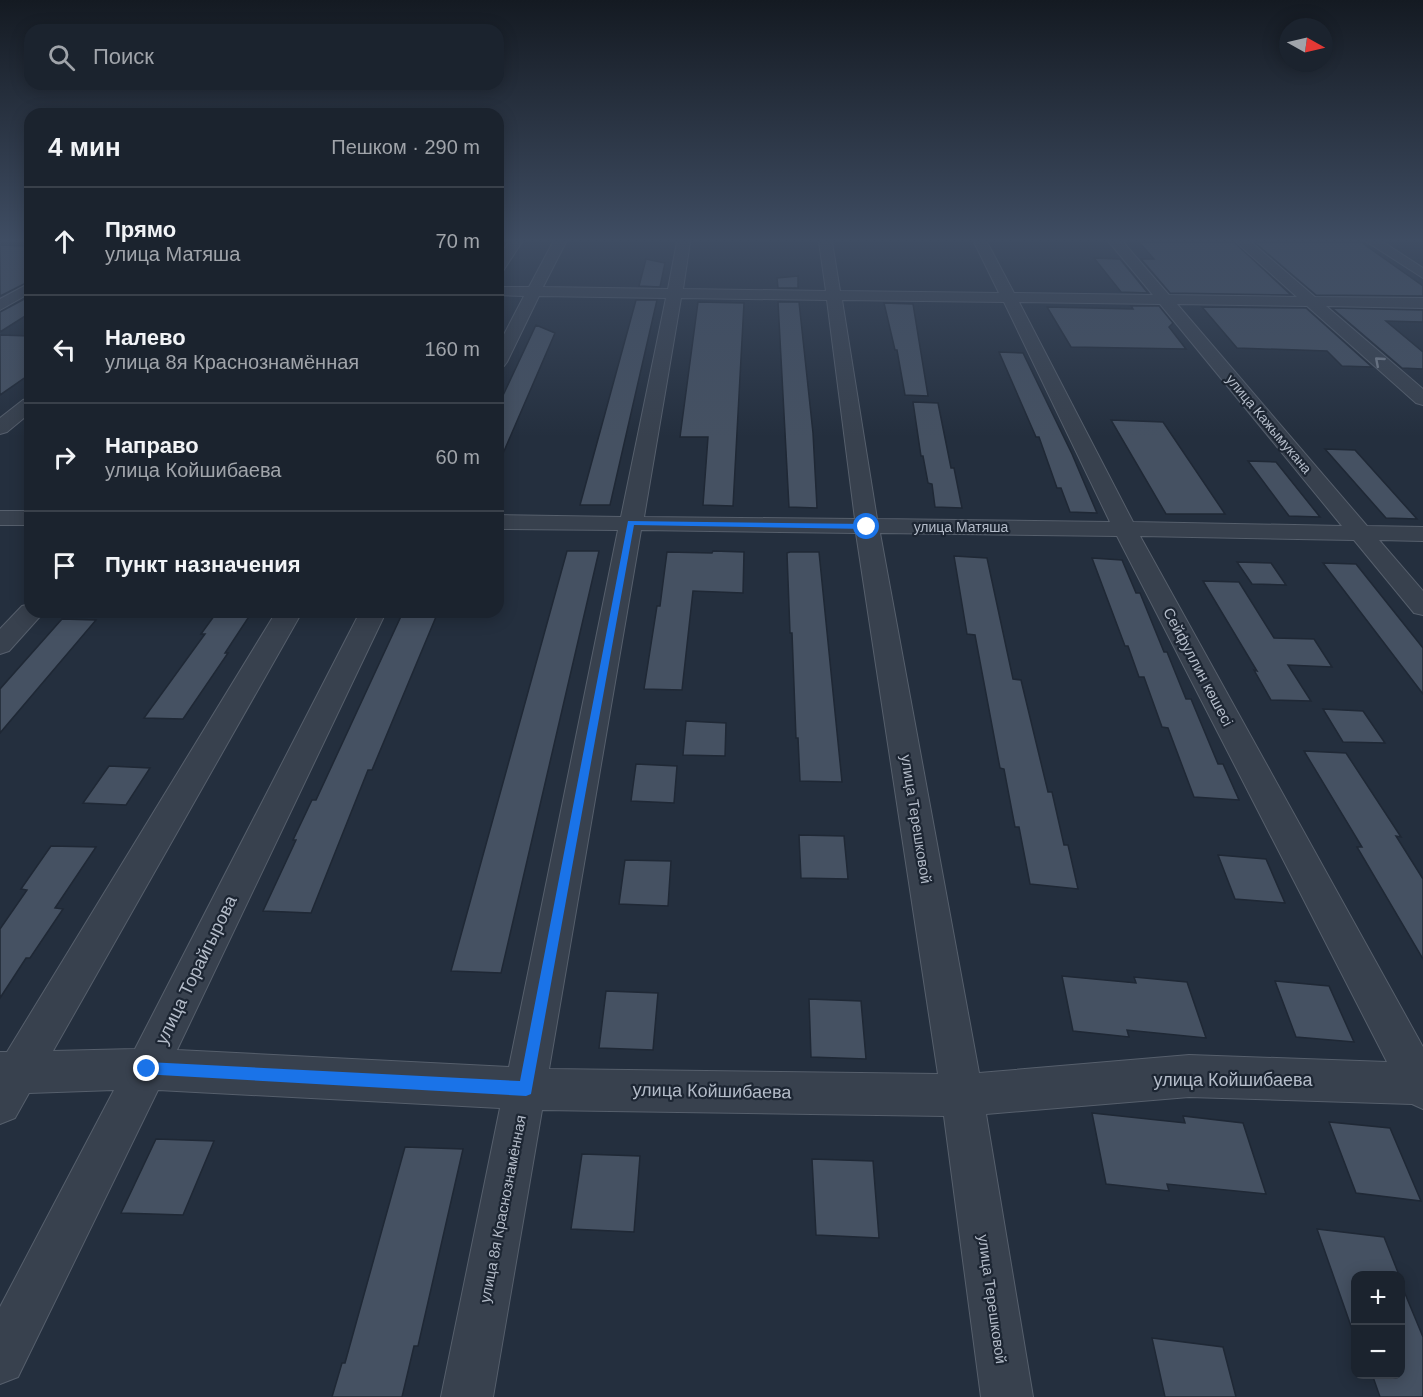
<!DOCTYPE html>
<html lang="ru">
<head>
<meta charset="utf-8">
<style>
  body { margin:0; font-family:Helvetica,sans-serif; background:#242b36; color:#f1f3f6 }
  .controls { position:absolute; right:18px; bottom:18px; display:grid; overflow:hidden; border-radius:12px; box-shadow:0 3px 15px #0003 }
  .controls button { width:54px; height:54px; display:grid; place-items:center; padding:0; border:0; border-bottom:2px solid #39404a; background:#1b232e; color:#f1f3f6; font:30px sans-serif }
  .compass { position:absolute; left:1279px; top:18px; width:54px; height:54px; border-radius:50%; background:#1b232e; box-shadow:0 3px 15px #0003; rotate:98deg }
  .stop { position:absolute; width:18px; height:18px; margin:-14px; border:4px solid #1a73e8; border-radius:50%; background:#fff }
  .stop.end { background:#1a73e8; border-color:#fff; box-shadow:0 2px 6px #0008 }
  .list { margin:0; padding:0; list-style:none }
  h2 { display:flex; justify-content:space-between; align-items:center; height:78px; margin:0; padding:0 24px; font-size:26px }
  h2 small { font-size:20px; font-weight:400; color:#a0a4aa }
  .list li { display:grid; grid-template-columns:39px 1fr auto; gap:18px; align-items:center; box-sizing:border-box; height:108px; padding:0 24px; border-top:2px solid #39404a }
  .list b { display:block; font-size:22px; white-space:nowrap }
  .list p { margin:0; font-size:20px; white-space:nowrap; color:#a0a4aa }
  .list em { font-size:20px; font-style:normal; color:#a0a4aa }
  .icon { flex:none; width:33px; height:33px; fill:none; stroke:currentColor; stroke-width:2; stroke-linecap:round; stroke-linejoin:round }
  .map { position:relative; flex:none; width:1423px; height:1397px; overflow:hidden }
  .search { position:absolute; background:#1b232e; box-shadow:0 3px 15px #0003; left:24px; top:24px; width:480px; height:66px; display:flex; align-items:center; gap:15px; box-sizing:border-box; padding:0 21px; border-radius:18px; color:#a0a4aa; font-size:22px }
  .panel { position:absolute; background:#1b232e; box-shadow:0 3px 15px #0003; left:24px; top:108px; width:480px; height:510px; border-radius:18px }
  .map>svg:first-child { display:block }
  .building { fill:#455162; stroke:#1f2835; stroke-width:1.5 }
  .lines { fill:none; stroke-linecap:round; stroke-linejoin:round }
  .minor-casing { stroke:#565f6c; stroke-width:2 }
  .minor { fill:#38414e; fill-rule:evenodd }
  .oneway { stroke:#7c8592 }
  .route { fill:#1a73e8 }
  .labels { text-anchor:middle; stroke-width:4.5; stroke-linejoin:round; paint-order:stroke }
  .far-street-label { font-size:14px; fill:#b4bcc9; stroke:#1d2633 }
  .street-label { font-size:15px; fill:#b4bcc9; stroke:#1d2633 }
  .near-street-label { font-size:18px; fill:#b4bcc9; stroke:#1d2633 }
</style>
</head>
<body>
<div class="map">
<svg width="1423" height="1397" viewBox="0 0 1423 1397">
  <rect width="100%" height="100%" fill="#242f3e"/>
  <path class="building" d="M1139,242H1234L1291,295L1170,293L1141,259H1154Z
    M1254,242H1361L1423,286V296L1316,295Z
    M0,245L30,246V281L0,296Z
    M1094,258L1120,259L1148,293L1121,292Z
    M646,259L665,263L660,287L639,286Z
    M798,276V288H778L777,278Z
    M30,296V313L0,332V312Z
    M636,300H657L610,505H580Z
    M698,302L744,303L733,506L703,505L708,437H680Z
    M778,302H799L813,433L817,508L789,507Z
    M884,303L913,304L928,396L905,395L897,350H895Z
    M1131,306H1159L1173,323L1169,327L1186,349L1071,347L1047,307L1133,309Z
    M1202,307L1306,308L1372,367L1342,366L1327,351L1237,348Z
    M1332,308L1423,310V322L1386,321L1423,352V369L1402,368Z
    M536,325L555,333L498,465V406Z
    M0,335L30,336V374L0,395Z
    M999,352L1023,353L1072,454L1097,513L1070,512L1061,488H1057L1039,437H1036Z
    M913,402L938,403L951,468H954L962,508L935,507L932,484L928,483L923,456H921Z
    M1111,420L1163,422L1225,514H1166Z
    M1325,449L1355,450L1417,519L1386,518Z
    M1248,461L1276,462L1320,517L1289,516Z
    M567,551H599L501,973L451,971Z
    M713,551L744,552L743,593L693,591L682,690L644,689L657,606H660L667,552L712,553Z
    M790,552H819L842,782L800,781L798,738H796L792,633H790L787,553Z
    M954,556L987,558L1013,679L1021,680L1048,792H1052L1064,845H1068L1078,889L1030,884L1019,827H1015L1004,769L1000,768L975,635L967,634Z
    M1092,558L1122,560L1136,593H1140L1164,652H1167L1186,699H1191L1218,764H1223L1239,800L1194,797L1168,728L1162,727L1144,677H1139L1128,646H1125Z
    M1237,562L1271,563L1286,585L1252,584Z
    M1323,563L1356,564L1423,648V694Z
    M1203,581L1239,582L1274,638L1314,639L1332,667L1288,665L1311,701L1271,700L1254,670L1257,671Z
    M217,612H252L225,653H228L183,719L144,718L205,634H201Z
    M403,612H438L372,770H368L311,913L263,911L296,840H293L312,800H316Z
    M62,619L96,620L0,733V689Z
    M1323,709L1363,711L1385,743L1343,742Z
    M686,721L726,723L725,756L683,755Z
    M1304,751L1346,753L1401,837L1396,836L1423,879V959L1357,847H1362Z
    M636,764L677,766L674,803L631,801Z
    M109,766L150,768L126,805L83,803Z
    M799,835L844,836L848,879L801,878Z
    M51,846L96,847L55,908L63,909L30,958H26L0,998V929L27,890L21,889Z
    M1218,855L1266,859L1285,903L1235,899Z
    M625,860L671,861L668,906L619,904Z
    M1062,976L1136,983L1134,977L1187,982L1206,1038L1127,1030L1129,1037L1073,1031Z
    M1275,981L1329,986L1354,1042L1296,1037Z
    M606,991L658,993L653,1050L599,1048Z
    M809,999L861,1001L866,1059L811,1057Z
    M1092,1113L1185,1123L1183,1116L1243,1123L1266,1194L1167,1184L1169,1191L1106,1184Z
    M1329,1122L1390,1128L1421,1201L1356,1193Z
    M156,1139L214,1141L183,1215L121,1213Z
    M405,1147L463,1149L418,1346H414L402,1397H332L342,1363H345Z
    M582,1154L640,1156L634,1232L571,1229Z
    M812,1159L873,1161L879,1238L816,1235Z
    M1317,1229L1384,1237L1399,1275H1356V1328L1352,1329Z
    M1401,1284L1423,1337V1397H1380L1372,1374H1401Z
    M1152,1338L1223,1347L1236,1397H1165Z"/>
  <g class="lines">
    <defs>
      <path id="minor" d="M509,242H522L503,271L498,272V257Z
        M553,242H566L543,287L668,289L677,242H690L683,289L826,291L819,242H832L840,291L999,293L974,242H987L1014,293L1153,295L1109,242H1123L1169,295L1297,297L1236,242H1251L1315,297L1423,298V308L1326,306L1423,389V405L1416,403L1307,306L1177,304L1367,526L1423,527V541L1379,540L1423,591V615L1414,613L1354,540L1140,536L1423,1047V1109L1412,1104L1189,1097L986,1114L1033,1397H981L944,1116L542,1110L493,1397H441L500,1108L158,1090L18,1377L0,1384V1307L114,1090L29,1093L15,1118L0,1124V1052H7L276,612H302L53,1051L135,1049L360,612H386L177,1050L509,1067L618,530L498,529V515L621,517L666,298L539,296L507,362L504,366L498,367V346L524,296L498,295V287H529ZM681,298L827,300L855,519L644,517ZM842,300L1004,302L1110,522L877,519ZM1019,302L1160,304L1342,526L1133,522ZM641,530L856,533L938,1074L549,1069ZM880,533L1117,536L1387,1062L1189,1055L979,1073Z
        M1367,242H1383L1423,268V278Z
        M30,283V293L0,310V299Z
        M30,398V413L7,432L0,434V418L23,400Z
        M0,511H30V525H0Z
        M30,604V612H44L9,651L0,654V629L22,606Z"/>
    </defs>
    <use href="#minor" class="minor-casing"/>
    <use href="#minor" class="minor"/>
  </g>
  <defs><path id="oneway-chevron" d="M-2-3.5L2.5 0L-2 3.5" fill="none" stroke-width="1.6" stroke-linecap="round" stroke-linejoin="round" transform="scale(1.5)"/></defs>
  <use class="oneway" href="#oneway-chevron" transform="translate(1379 361) rotate(-139)"/>
  <linearGradient id="sky" x2="0" y2="1"><stop stop-color="#141a22"/><stop offset="0.55" stop-color="#3f4d63"/><stop offset="1" stop-color="#3f4d63" stop-opacity="0"/></linearGradient>
  <rect width="1423" height="437" fill="url(#sky)"/>
  <path class="route" d="M628,521L867,524L871,527L867,529L634,525L531,1094L526,1096L142,1074L140,1069L142,1064L147,1062L520,1081Z"/>
  <g class="labels">
    <g class="far-street-label">
      <text transform="translate(1269 424) rotate(50)" y="5">улица Кажымукана</text>
      <text x="961" y="532">улица Матяша</text>
    </g>
    <g class="street-label">
      <text transform="translate(1198 667) rotate(62)" y="5">Сейфуллин көшесі</text>
      <text transform="translate(916 819) rotate(81)" y="5">улица Терешковой</text>
      <text transform="translate(503 1209) rotate(-79)" y="5">улица 8я Краснознамённая</text>
      <text transform="translate(992 1299) rotate(82)" y="5">улица Терешковой</text>
    </g>
    <g class="near-street-label">
      <text transform="translate(196 970) rotate(-64)" y="6">улица Торайгырова</text>
      <text x="1233" y="1086">улица Койшибаева</text>
      <text transform="translate(712 1091) rotate(1)" y="6">улица Койшибаева</text>
    </g>
  </g>
</svg>
<div class="controls">
<button>+</button>
<button>−</button>
</div>
<svg class="compass" viewBox="-18 -18 36 36"><path d="M0-13l5 13h-10z" fill="#e53935"/><path d="M0 13l5-13h-10z" fill="#a0a4aa"/></svg>
<div class="stop" style="left:867px;top:527px"></div>
<div class="stop end" style="left:147px;top:1069px"></div>
<div class="search"><svg class="icon" aria-label="search" viewBox="0 0 24 24"><circle cx="10" cy="10" r="6"/><path d="M15 15l6 6"/></svg>Поиск</div>
<section class="panel">
<h2>4 мин<small>Пешком · 290 m</small></h2>
<ul class="list">
<li><svg class="icon" aria-label="ahead" viewBox="0 0 24 24"><path d="M12 20V5M6 11l6-6 6 6"/></svg><div><b>Прямо</b><p>улица Матяша</p></div><em>70 m</em></li>
<li><svg class="icon" aria-label="left" viewBox="0 0 24 24"><path d="M17 20v-9H6M10 6l-5 5 5 5"/></svg><div><b>Налево</b><p>улица 8я Краснознамённая</p></div><em>160 m</em></li>
<li><svg class="icon" aria-label="right" viewBox="0 0 24 24"><path d="M7 20v-9h11M14 6l5 5-5 5"/></svg><div><b>Направо</b><p>улица Койшибаева</p></div><em>60 m</em></li>
<li><svg class="icon" aria-label="arrive" viewBox="0 0 24 24"><path d="M6 21V4h12l-3 4 3 4H6"/></svg><div><b>Пункт назначения</b></div></li>
</ul>
</section>
</div>
</body>
</html>
